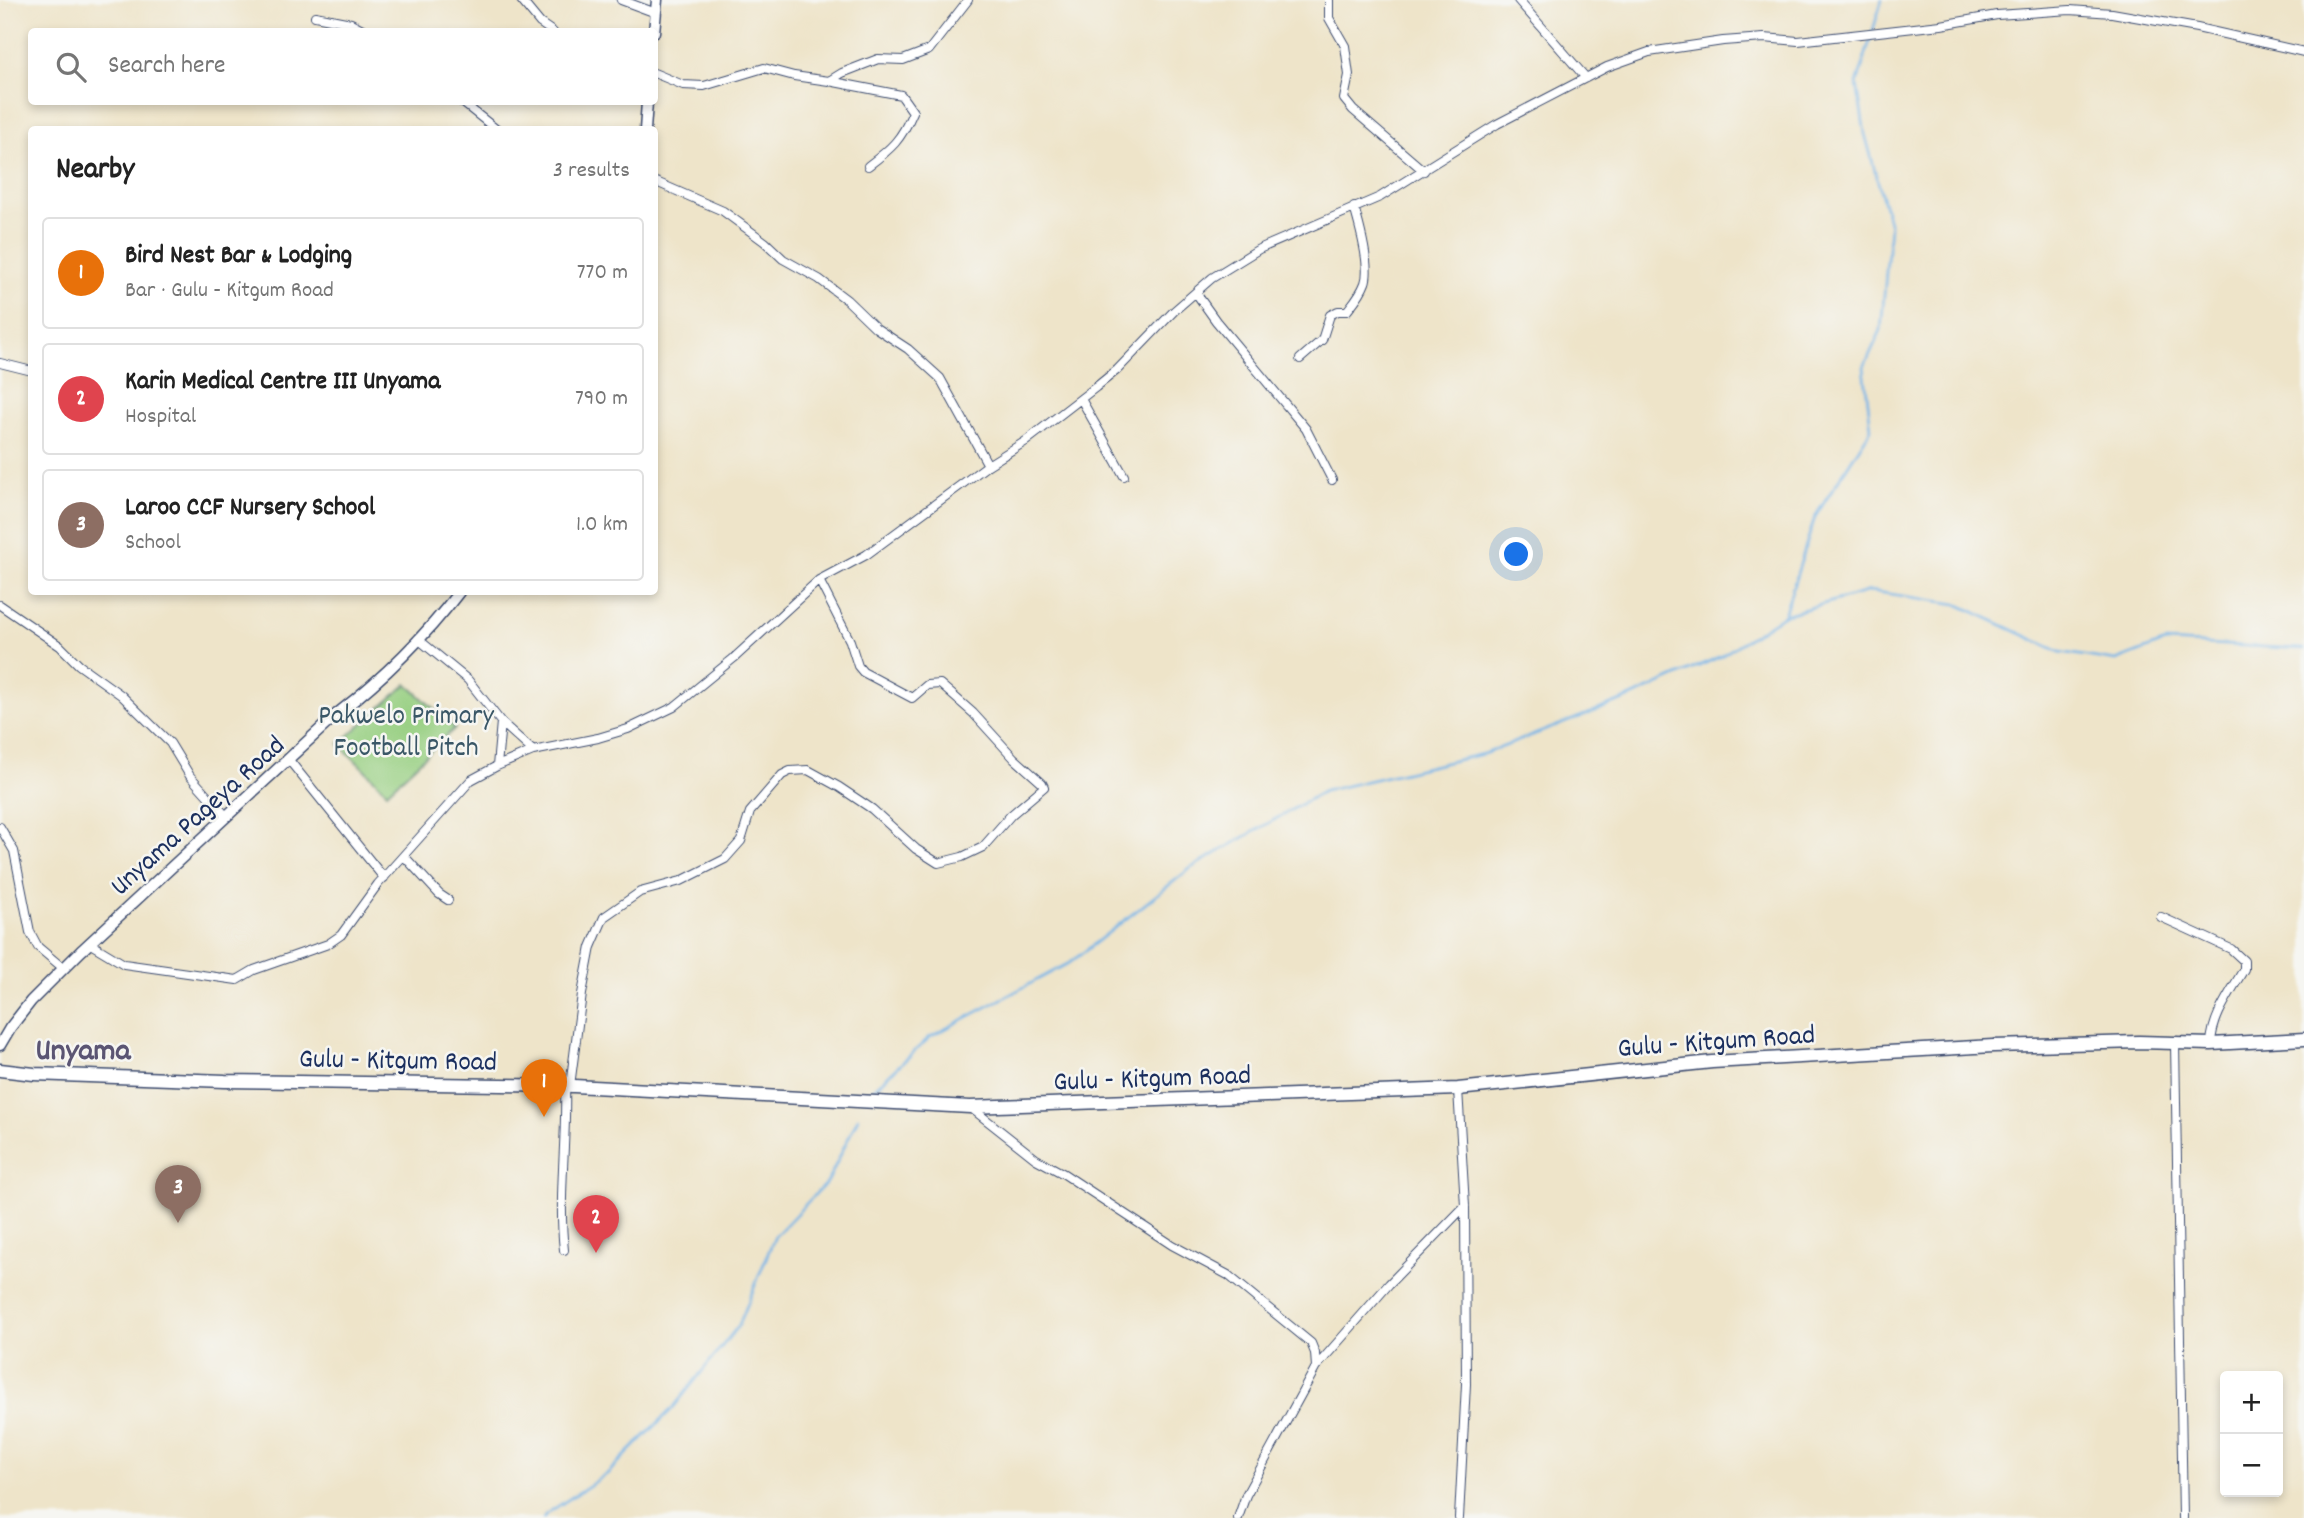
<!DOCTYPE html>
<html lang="en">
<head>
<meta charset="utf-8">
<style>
  body { margin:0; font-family:Dekko,sans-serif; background:#f6f6f6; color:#222 }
  .controls { position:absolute; right:21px; bottom:21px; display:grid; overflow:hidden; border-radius:7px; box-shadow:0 4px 10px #0003 }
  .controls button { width:63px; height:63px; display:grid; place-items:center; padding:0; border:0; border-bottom:2px solid #e0e0e0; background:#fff; color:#222; font:35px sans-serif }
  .you { position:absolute; left:1517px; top:555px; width:24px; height:24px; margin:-18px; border:5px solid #fff; border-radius:50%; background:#1a73e8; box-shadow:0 0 0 10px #1a73e833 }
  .badge { display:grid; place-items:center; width:46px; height:46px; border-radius:50%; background:#c8321e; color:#fff; font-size:23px; font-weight:700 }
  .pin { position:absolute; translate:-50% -58px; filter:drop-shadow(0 2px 4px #0008) }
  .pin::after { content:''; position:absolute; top:37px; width:24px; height:21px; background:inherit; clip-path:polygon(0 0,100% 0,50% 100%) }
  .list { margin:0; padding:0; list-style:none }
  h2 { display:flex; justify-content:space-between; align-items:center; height:91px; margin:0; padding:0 28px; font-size:30px }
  h2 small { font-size:23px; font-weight:400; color:#767676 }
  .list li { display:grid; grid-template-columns:46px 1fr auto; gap:21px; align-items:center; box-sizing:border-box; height:112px; margin:0 14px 14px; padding:0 14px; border:2px solid #e0e0e0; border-radius:7px }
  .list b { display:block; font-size:26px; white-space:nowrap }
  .list p { margin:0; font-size:23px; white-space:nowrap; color:#767676 }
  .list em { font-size:23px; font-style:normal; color:#767676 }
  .icon { flex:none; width:38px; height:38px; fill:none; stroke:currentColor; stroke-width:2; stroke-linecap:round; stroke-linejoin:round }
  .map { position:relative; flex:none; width:2304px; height:1518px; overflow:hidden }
  .search { position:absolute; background:#fff; box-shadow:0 4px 10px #0003; left:28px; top:28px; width:630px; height:77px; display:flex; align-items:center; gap:18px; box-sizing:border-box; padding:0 24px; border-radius:7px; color:#767676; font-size:26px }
  .panel { position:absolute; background:#fff; box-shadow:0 4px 10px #0003; left:28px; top:126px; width:630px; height:469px; border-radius:7px }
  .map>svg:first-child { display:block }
  .green { fill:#97cf81; stroke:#597f70; stroke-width:2 }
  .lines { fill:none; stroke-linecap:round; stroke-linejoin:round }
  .stream { stroke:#74b4e8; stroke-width:2.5 }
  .street-casing { stroke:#3b4a6e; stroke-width:10 }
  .secondary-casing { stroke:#3b4a6e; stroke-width:13 }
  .primary-casing { stroke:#3b4a6e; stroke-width:15 }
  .street { stroke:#fff; stroke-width:8 }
  .secondary { stroke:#fff; stroke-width:10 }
  .primary { stroke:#fff; stroke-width:12 }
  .labels { text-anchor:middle; stroke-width:5; stroke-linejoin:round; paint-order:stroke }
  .park-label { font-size:28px; fill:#3a5767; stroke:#f6f6f2 }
  .street-label { font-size:28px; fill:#1b2f5e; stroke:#f6f6f2 }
  .quarter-label { font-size:32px; font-weight:bold; fill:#5b5573; stroke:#f6f6f2 }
</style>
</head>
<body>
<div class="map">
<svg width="2304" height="1518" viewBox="0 0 2304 1518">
  <rect width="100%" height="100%" fill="#f6f6f2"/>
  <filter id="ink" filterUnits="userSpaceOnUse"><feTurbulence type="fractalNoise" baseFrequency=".0143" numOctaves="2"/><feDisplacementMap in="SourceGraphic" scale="14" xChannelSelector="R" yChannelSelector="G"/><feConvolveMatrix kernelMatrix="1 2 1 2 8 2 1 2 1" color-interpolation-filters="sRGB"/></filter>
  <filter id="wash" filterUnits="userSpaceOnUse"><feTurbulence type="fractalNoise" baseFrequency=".00686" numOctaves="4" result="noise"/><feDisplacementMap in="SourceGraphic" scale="28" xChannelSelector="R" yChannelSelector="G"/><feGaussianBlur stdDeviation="1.57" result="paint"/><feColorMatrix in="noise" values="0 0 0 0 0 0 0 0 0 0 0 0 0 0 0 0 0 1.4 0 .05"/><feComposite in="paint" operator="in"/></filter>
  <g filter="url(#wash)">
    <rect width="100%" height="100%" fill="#eee4c9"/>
    <path class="green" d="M407,684L455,728L387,792L339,744Z"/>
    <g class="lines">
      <path class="stream" d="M1784,615L1870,591L1957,604L2060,652L2116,661L2165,642L2304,649
        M865,1097L930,1037L1071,962L1191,868L1324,791L1487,753L1629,698L1721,656L1784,615L1815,517L1871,429L1864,367L1881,330L1890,226L1865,134L1857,84L1882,0
        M543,1518L546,1514L607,1474L673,1408L739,1325L775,1236L828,1181L858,1118"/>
    </g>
  </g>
  <g filter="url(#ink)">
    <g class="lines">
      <defs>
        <path id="street" d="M521,0L540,23L553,32
          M621,0L656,13
          M1329,0V18L1345,46L1349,75L1344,99L1353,110L1424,171
          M1518,0L1586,78
          M315,16L351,23L368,32
          M654,73L683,85L704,86L764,68L794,76L829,81L842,73L878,59L903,60L929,50L968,0
          M829,81L901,95L913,112C901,140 892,148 868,166
          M462,102L497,130
          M654,181L723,211L765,242L783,259L819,279L847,300L876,328L908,349L940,378L988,465
          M1196,293L1216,321L1306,429L1332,480
          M1300,359L1322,340L1330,315L1338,311H1347C1354,302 1361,294 1365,283C1371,267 1359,224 1354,207
          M0,363L32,371
          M1081,399L1124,476
          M0,605L60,646L79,665L121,695L170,743L190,776L226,816
          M418,639L468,680L501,722L533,751
          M289,760L384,878
          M497,766L501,722
          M0,827L14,851L30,932L38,947L63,968
          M404,856L439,894L448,900
          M2161,917L2231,949L2244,961V969C2231,992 2212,1016 2211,1044
          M89,943L124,964L237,980L254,970L328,944L341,935L378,884L471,780L497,766L533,751L598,738L628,729L674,707L734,658L819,580L866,555L988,465L1026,441L1096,387L1117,370L1174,311L1212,278L1259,249L1380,197L1497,124L1607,67L1649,52L1723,41L1764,38L1798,41L1941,25L1997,15L2070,10L2112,13L2197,28L2304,52
          M2175,1043L2183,1518
          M570,1086L582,994L591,947L604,917L640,892L681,881L725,859L741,841L750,812L782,775L790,771L808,770L839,787L872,809L916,849L938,863L962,857L983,847L1011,815L1044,787L1042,783L1014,758L973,713L940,684L927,685L912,698L863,672L858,666L850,641L819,580
          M1458,1089L1465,1206L1466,1384L1459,1518
          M970,1107L1036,1159L1064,1174L1172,1245L1228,1275L1311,1343L1315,1353L1316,1367
          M564,1250C558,1195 567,1141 565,1086
          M1238,1518L1246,1495L1316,1367L1389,1284L1465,1206"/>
        <path id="secondary" d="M654,32L657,0
          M645,130L647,102
          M0,1045L10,1028L31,1001L81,951L337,714C382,679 424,638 459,592"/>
        <path id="primary" d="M0,1070L34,1074L225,1081L574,1086L970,1107L1458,1089L1712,1062L1993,1046L2139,1042L2211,1044L2304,1039"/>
      </defs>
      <use href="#street" class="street-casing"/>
      <use href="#secondary" class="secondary-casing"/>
      <use href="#primary" class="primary-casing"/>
      <use href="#street" class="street"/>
      <use href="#secondary" class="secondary"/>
      <use href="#primary" class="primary"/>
    </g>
  </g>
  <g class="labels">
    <g class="park-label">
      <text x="406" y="723">Pakwelo Primary<tspan x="406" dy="32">Football Pitch</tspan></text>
    </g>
    <g class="street-label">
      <text transform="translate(196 814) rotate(-42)" y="10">Unyama Pageya Road</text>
      <text transform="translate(1716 1039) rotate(-4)" y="10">Gulu - Kitgum Road</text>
      <text transform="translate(398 1058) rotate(1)" y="10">Gulu - Kitgum Road</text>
      <text transform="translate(1152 1076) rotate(-2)" y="10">Gulu - Kitgum Road</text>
    </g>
    <g class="quarter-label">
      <text x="83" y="1059">Unyama</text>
    </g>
  </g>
</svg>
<div class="controls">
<button>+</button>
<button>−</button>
</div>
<div class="you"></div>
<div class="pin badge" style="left:544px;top:1117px;background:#e8710a">1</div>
<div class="pin badge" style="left:596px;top:1253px;background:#e0444e">2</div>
<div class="pin badge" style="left:178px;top:1223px;background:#8d6e63">3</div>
<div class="search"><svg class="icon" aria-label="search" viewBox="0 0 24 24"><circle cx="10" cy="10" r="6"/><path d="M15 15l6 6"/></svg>Search here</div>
<section class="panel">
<h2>Nearby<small>3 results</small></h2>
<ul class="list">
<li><span class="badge" style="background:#e8710a">1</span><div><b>Bird Nest Bar &amp; Lodging</b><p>Bar · Gulu - Kitgum Road</p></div><em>770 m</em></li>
<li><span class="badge" style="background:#e0444e">2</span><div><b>Karin Medical Centre III Unyama</b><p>Hospital</p></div><em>790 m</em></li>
<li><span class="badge" style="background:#8d6e63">3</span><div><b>Laroo CCF Nursery School</b><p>School</p></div><em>1.0 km</em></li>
</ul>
</section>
</div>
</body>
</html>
